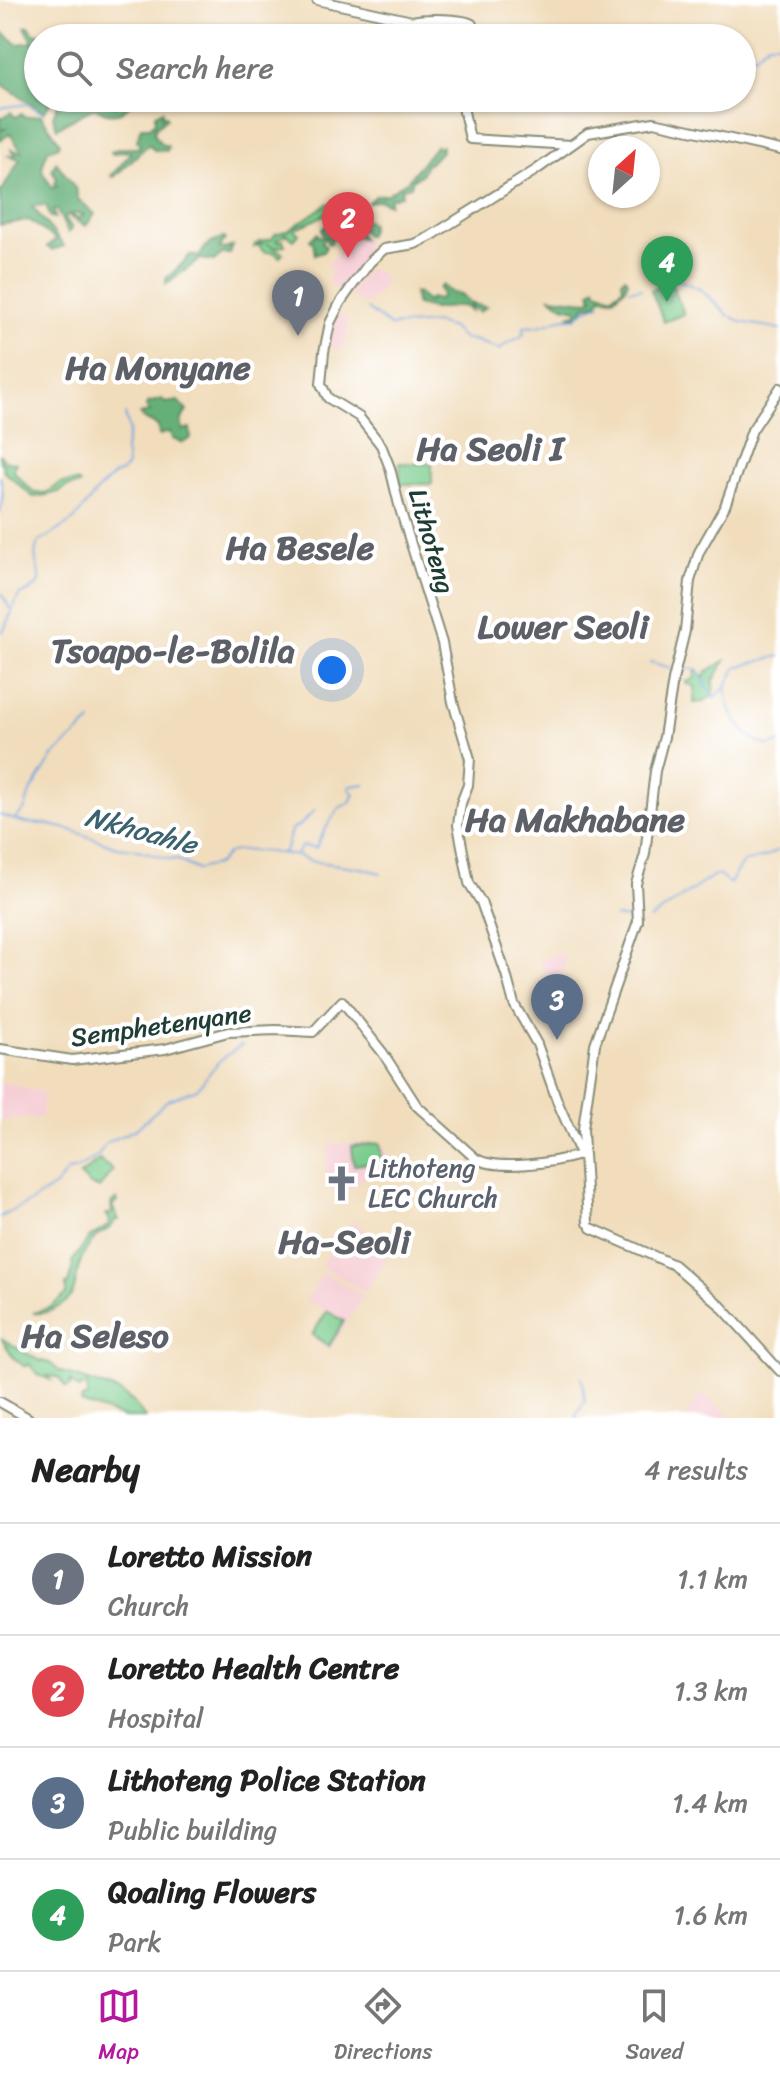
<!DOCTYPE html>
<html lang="en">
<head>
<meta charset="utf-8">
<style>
  body { margin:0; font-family:Sriracha,sans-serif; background:#f2f2f2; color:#222 }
  .compass { position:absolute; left:588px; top:136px; width:72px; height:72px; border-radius:50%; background:#fff; box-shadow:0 2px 6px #0004; rotate:27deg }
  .you { position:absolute; left:332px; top:670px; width:28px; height:28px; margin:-20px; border:6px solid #fff; border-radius:50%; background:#1a73e8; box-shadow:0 0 0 12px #1a73e833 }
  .badge { display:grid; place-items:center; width:52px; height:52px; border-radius:50%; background:#b5179e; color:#fff; font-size:26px; font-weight:700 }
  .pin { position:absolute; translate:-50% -66px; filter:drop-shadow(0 2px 4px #0008) }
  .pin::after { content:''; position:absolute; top:42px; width:28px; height:24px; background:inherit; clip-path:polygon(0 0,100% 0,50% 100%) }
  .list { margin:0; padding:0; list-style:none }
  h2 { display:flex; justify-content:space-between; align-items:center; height:104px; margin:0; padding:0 32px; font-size:34px }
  h2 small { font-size:26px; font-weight:400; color:#767676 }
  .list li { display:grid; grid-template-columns:52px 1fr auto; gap:24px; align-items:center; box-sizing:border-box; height:112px; padding:0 32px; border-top:2px solid #e0e0e0 }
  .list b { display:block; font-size:30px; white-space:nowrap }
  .list p { margin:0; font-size:26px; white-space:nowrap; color:#767676 }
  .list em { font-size:26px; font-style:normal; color:#767676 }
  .icon { flex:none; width:44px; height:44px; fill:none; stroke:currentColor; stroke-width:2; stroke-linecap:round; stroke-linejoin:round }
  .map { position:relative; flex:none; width:780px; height:1418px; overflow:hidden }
  .search { position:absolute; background:#fff; box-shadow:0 2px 6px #0004; left:24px; right:24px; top:24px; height:88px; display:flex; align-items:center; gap:20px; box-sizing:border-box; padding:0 28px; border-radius:44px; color:#767676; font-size:30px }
  .sheet { height:552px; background:#fff }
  nav { display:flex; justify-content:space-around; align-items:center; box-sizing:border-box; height:112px; border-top:2px solid #e0e0e0; background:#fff; font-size:22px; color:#767676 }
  nav a { display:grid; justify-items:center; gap:4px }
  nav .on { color:#b5179e }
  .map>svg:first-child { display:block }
  .built { fill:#f6cfd5 }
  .green { fill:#7ccc8d; stroke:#4e8460; stroke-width:2 }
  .forest { fill:#65b078; stroke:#427656; stroke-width:2 }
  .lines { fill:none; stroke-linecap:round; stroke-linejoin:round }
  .stream { stroke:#71a4dd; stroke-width:2 }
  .major-casing { stroke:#888d78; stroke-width:12 }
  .major { stroke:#fff; stroke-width:8 }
  .labels { text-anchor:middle; stroke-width:8; stroke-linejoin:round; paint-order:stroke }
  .street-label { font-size:26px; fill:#1f3d34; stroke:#fff }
  .worship-label { font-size:26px; fill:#5b616d; stroke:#fff; text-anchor:start }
  .water-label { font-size:28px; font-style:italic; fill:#3c616f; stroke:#fff }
  .district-label { font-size:34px; font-weight:bold; fill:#5e6068; stroke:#fff }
</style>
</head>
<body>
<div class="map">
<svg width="780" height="1418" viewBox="0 0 780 1418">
  <rect width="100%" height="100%" fill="#fff"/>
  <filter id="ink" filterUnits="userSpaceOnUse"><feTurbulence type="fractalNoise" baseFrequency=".0125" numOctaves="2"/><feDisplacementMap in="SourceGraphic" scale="16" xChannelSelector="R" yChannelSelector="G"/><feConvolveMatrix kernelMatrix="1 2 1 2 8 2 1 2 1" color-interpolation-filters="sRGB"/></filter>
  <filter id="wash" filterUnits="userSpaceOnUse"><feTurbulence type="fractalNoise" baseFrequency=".006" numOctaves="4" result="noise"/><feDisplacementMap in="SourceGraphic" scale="32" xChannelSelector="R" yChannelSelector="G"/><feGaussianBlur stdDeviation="1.8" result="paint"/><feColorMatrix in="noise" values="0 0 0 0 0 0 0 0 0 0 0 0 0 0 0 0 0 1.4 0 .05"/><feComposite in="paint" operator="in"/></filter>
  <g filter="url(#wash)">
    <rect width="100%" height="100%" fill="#f1ddbc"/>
    <path class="built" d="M357,235L367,240L363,266L342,293L327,282L332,270L326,265Z
      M369,268L375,270L386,281L375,297L364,305L348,293Z
      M338,315L346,317L348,333L344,348L335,349L327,346L334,316Z
      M561,952L566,962L559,977L551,985L540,961Z
      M0,1081L44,1093L42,1118L0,1120Z
      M381,1142L393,1162L366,1177L339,1196L325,1184L329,1144Z
      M352,1220L392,1249L365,1292L320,1266Z
      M323,1272L363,1296L330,1350L310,1336L326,1310L306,1301Z
      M702,1394L734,1418H683Z"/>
    <path class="green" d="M351,200C341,206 308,224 296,228L295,230L299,234L294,240L286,234L276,240L277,242L283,240L285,245L275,248L266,243L283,253L280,257L274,252H264L258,245L254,247L255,244H262L259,242L272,239L275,234L289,230L327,204Z
      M671,282L684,314L664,322L651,290Z
      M0,455L5,461L16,463L13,469C18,480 27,484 34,493H46L61,483L78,482L80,485L66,487L61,491L45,496L33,497L4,471L3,464L0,463Z
      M400,463L432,464V484H400Z
      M725,661L714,680L713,695L704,702L694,703L695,686L686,684V682L694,679L696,670L704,678L706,672Z
      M380,1143L382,1161L354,1165L352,1146Z
      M99,1160L113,1170L99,1188L90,1185L80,1175Z
      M117,1199V1202L112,1206L119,1220H115C112,1230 104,1230 97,1236C92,1240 88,1247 85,1252C77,1264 78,1276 74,1289C70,1304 48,1315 33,1313L51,1307L66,1294V1284H69L73,1267L72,1262L89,1238L109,1225L110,1220L106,1214H112L111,1203Z
      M327,1311L344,1321L329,1346L312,1335Z
      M1,1338L38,1360L50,1363L59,1371L120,1392L133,1402L145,1418H124L81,1403L82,1399L87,1397V1384L79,1389L70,1381L71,1386L66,1388L58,1377L48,1376L51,1380L38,1375L29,1364L25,1367L14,1358Z"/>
    <path class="forest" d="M29,26L34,33L54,38H38V98H54L44,112L0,83V30L18,44L33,42L25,27Z
      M65,98H134C125,116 109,118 95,107L57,128L53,116L58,105L68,102Z
      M163,110L162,117L165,115L167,118L156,127L154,133L161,144L168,146L167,151L154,150L149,144L114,177L111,176L131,153L123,151L113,154L111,152L119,148H139L140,143L137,141L141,127H150L155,122V114Z
      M11,112L15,117L21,114L26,117L41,115L60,143L59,146L48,150C40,171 39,170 53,188L57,187L54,184L57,179L52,170L56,162L76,189L78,199L95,214L86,226L71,218L70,216L80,218L84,214H69L65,217L72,229L68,233L57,210H53L55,218L50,217L46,205L32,206L64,246L52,250L47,247L56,240L29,220L0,225V190L2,191L20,159L9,156L16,154L10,149L22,152L10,134L0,140V132L5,129H0V116L2,118Z
      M436,145L438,148L442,146V150L429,164H426L421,175L413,179L411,186L402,188L401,196L390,198L389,204L380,200L367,203L375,196L387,194L408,180Z
      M348,208L371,224L369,235H366L361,229L358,232L362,239L354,235L350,224C345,221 341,217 338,210Z
      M333,220L350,233L342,238L331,236L332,241L330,244L327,243L326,237L322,242L326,247L323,252L315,255L313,242L310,240L317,233L320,237L323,236L322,229Z
      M223,237L225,239L220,248L225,249L233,246L230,254H222L214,261L201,259L166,284V278C174,273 183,263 190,255L199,257L206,246Z
      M625,277L628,281L625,288L614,298L602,297L598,303L586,306L579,315L574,317L568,315L577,314V309L563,306L551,297L587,301L593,298L590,292L596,287L597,291L612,296L623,288L622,280Z
      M442,285L452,293L461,294L469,303L486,307L479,312L470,306L471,311L463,306L433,309L416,305L414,292L419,294L427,302L431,298L438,300L442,295L439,288Z
      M162,399L165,403L178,401L187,411C182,417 180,422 183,430L190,428L191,438L183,443L172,439L170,432L159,435L158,426L142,418L140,414L150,412L146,407L148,403Z"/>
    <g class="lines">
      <path class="stream" d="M742,60L755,55L768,43H780
        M0,108L27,104L43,113
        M657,282L676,279L700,289L729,316
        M629,289H641
        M367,309L390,326L437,323L452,328L463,339L473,340L500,350C504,342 517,341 524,334V327C529,326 533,327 538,326C554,323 556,317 576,318L585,310L600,304
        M732,317L741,322L780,329
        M0,477L3,493L0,512
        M2,594L10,609
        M3,632L19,595C59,582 26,567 38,543L74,520L98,490L114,475L122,472L127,466L125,449L129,430L125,414
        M650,662L671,668
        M678,669H697L714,699L727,685L737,667L780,656
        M727,686C724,711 744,738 767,746L780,743
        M0,815L25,823L46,824L71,830L117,847L134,849L172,860L176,859L197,870C204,866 209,867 216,865C222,862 224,855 231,852C243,848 281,853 295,856L302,846L316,848C318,841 336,810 341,807C349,802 347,809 354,794L349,789L350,786L366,784
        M15,819L25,809L29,795L53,756L91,722
        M281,854L286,849L291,830L300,825L315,810
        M298,856L310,861L362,868L381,873
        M735,874L743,862L765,857L778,850
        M688,893L713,876L718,875L730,884L734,876
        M615,917L634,919
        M650,919L687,894
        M0,1217L32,1201L55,1186L68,1171L77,1169L98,1156L106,1143L136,1129L168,1100L197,1089L219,1061L242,1045
        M577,1418L576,1414L585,1401L582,1378"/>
    </g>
  </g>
  <g filter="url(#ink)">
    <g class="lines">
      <defs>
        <path id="major" d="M317,0L412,21C424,18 464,18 472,24V38
          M461,98L470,139L571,145
          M0,1049L72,1060L165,1049L228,1032L276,1030L313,1032L342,1001L383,1053L417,1106L475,1158C497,1172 556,1162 580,1155
          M584,1149L583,1129L595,1044L638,921L636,884L645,854L655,771L664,737L673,680L685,631L690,581L699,552L725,506L752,430L780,388
          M579,1150L558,1103L537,1044L514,1004L506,974L481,902L469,883L458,825L461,803L468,785L470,759L453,702L442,643L400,509L390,468L381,445L359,417L328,398L321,384L324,352L330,323L340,303L352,286L370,262L384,249L415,244L431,236L536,170L588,133L654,122L780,150
          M584,1154L588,1223
          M591,1228L674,1265L720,1305L780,1371
          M0,1402L28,1418"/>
      </defs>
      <use href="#major" class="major-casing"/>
      <use href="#major" class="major"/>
    </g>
  </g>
  <defs>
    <symbol id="church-bare" viewBox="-9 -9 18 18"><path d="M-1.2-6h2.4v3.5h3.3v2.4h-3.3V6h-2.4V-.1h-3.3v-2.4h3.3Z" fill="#6b7280" stroke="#fff" stroke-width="2.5" paint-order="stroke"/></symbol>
  </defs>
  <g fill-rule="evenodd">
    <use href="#church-bare" x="316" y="1158" width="51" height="51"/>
  </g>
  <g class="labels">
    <g class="street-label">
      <text transform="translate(432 541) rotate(74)" y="9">Lithoteng</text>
      <text transform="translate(161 1025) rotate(-8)" y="9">Semphetenyane</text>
    </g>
    <g class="worship-label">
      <text x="368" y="1177">Lithoteng<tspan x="368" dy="30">LEC Church</tspan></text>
    </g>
    <g class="water-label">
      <text transform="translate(141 830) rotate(15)" y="10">Nkhoahle</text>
    </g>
    <g class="district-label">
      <text x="158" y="379">Ha Monyane</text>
      <text x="490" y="460">Ha Seoli I</text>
      <text x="300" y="559">Ha Besele</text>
      <text x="563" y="638">Lower Seoli</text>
      <text x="173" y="662">Tsoapo-le-Bolila</text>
      <text x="575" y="831">Ha Makhabane</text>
      <text x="344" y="1253">Ha-Seoli</text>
      <text x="95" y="1347">Ha Seleso</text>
    </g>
  </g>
</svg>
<svg class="compass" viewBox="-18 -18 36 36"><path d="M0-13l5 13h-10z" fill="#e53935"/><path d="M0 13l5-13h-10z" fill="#767676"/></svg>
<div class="you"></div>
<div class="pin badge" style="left:298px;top:336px;background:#6b7280">1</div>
<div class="pin badge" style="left:348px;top:258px;background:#e0444e">2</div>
<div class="pin badge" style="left:557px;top:1040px;background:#5c6f8a">3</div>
<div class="pin badge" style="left:667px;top:302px;background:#2e9e5b">4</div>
<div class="search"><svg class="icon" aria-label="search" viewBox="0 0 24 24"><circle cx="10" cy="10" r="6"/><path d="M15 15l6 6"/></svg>Search here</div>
</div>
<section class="sheet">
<h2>Nearby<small>4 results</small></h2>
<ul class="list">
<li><span class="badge" style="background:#6b7280">1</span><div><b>Loretto Mission</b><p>Church</p></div><em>1.1 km</em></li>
<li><span class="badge" style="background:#e0444e">2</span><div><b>Loretto Health Centre</b><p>Hospital</p></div><em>1.3 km</em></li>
<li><span class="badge" style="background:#5c6f8a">3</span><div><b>Lithoteng Police Station</b><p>Public building</p></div><em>1.4 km</em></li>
<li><span class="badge" style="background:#2e9e5b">4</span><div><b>Qoaling Flowers</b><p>Park</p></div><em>1.6 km</em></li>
</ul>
</section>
<nav>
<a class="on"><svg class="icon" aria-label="map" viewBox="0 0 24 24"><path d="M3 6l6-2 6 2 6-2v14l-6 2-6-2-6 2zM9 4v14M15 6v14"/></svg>Map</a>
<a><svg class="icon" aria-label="directions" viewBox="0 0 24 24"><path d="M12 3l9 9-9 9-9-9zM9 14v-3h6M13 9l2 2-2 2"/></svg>Directions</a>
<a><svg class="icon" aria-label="saved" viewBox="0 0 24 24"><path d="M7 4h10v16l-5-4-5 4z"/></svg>Saved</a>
</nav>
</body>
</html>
